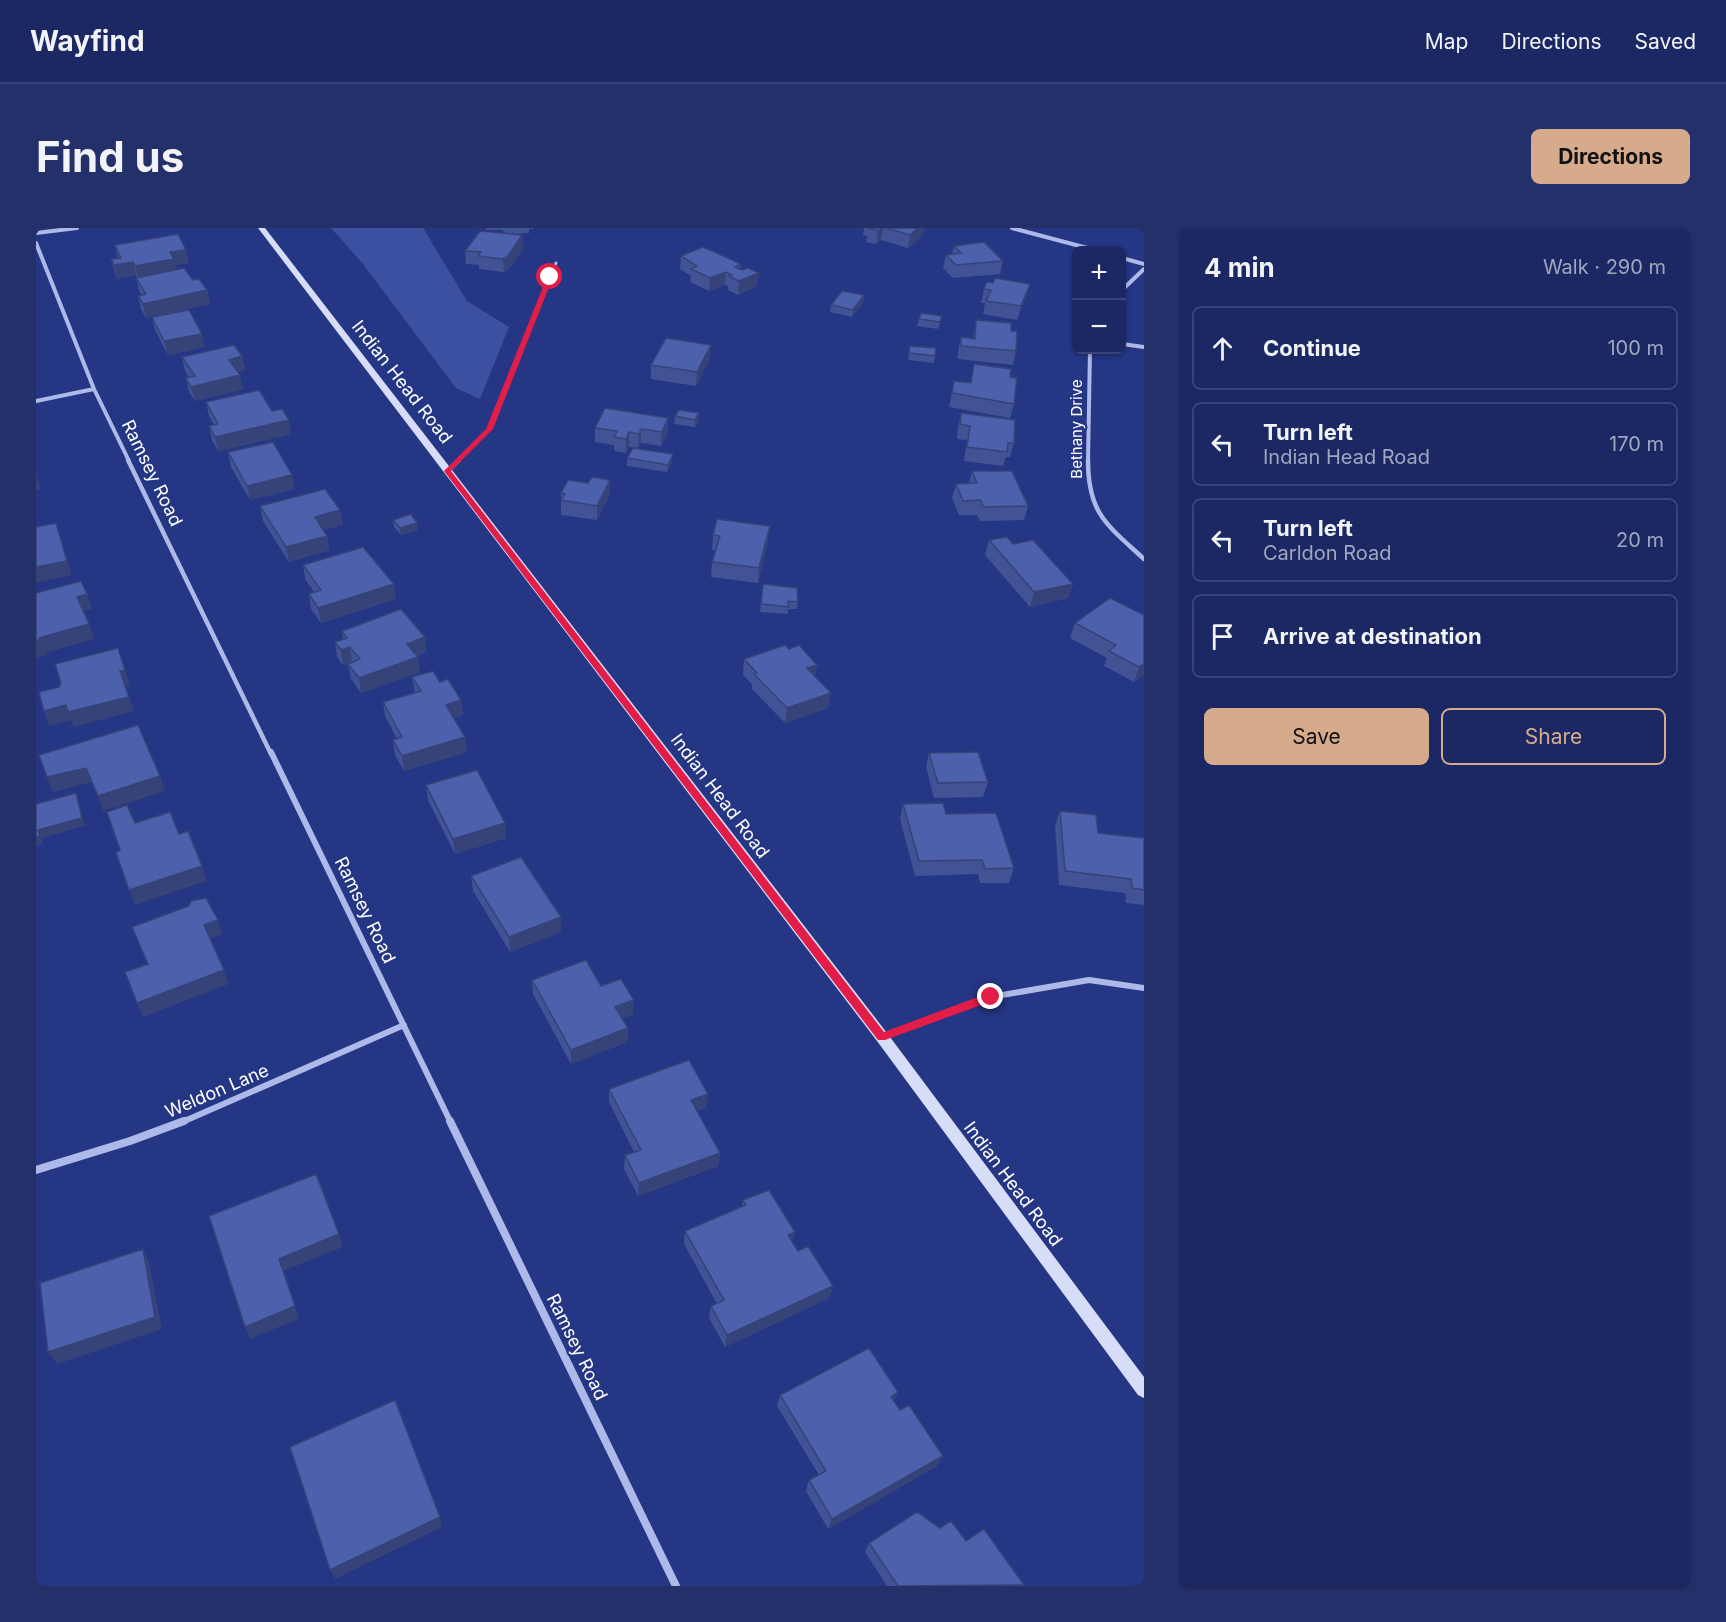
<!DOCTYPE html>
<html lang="en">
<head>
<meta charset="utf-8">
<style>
  body { margin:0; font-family:Inter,sans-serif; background:#243069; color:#f1f3f6 }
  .controls { position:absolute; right:18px; top:18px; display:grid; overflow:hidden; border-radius:9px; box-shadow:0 2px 4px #0004 }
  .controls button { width:54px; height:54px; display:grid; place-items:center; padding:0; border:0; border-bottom:2px solid #394478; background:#1b2863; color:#f1f3f6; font:30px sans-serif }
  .stop { position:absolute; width:18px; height:18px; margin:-14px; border:4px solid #e11d48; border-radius:50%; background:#fff }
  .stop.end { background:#e11d48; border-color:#fff; box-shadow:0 2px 6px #0008 }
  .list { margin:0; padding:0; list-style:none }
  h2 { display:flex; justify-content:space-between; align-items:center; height:78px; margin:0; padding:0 24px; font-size:26px }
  h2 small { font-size:20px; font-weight:400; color:#a0a6be }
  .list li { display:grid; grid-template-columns:39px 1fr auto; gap:18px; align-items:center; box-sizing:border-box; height:84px; margin:0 12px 12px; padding:0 12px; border:2px solid #394478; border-radius:9px }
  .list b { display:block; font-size:22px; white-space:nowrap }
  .list p { margin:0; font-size:20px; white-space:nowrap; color:#a0a6be }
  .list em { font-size:20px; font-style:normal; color:#a0a6be }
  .actions { display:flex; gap:12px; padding:18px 24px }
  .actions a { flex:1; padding:14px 0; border:2px solid #d6ab8b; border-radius:9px; text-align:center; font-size:21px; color:#d6ab8b }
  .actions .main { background:#d6ab8b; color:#111 }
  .icon { flex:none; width:33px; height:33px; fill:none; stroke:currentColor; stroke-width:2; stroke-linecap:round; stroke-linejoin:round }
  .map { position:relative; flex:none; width:1108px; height:1358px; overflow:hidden; border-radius:9px }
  header { display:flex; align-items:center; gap:36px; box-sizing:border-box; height:84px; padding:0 30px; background:#1b2863; border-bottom:2px solid #394478 }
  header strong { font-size:28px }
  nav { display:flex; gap:33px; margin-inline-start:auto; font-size:21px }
  .intro { display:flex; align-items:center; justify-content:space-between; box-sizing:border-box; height:144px; padding:0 36px }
  h1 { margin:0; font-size:42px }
  .button { padding:15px 27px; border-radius:9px; background:#d6ab8b; color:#111; font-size:21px; font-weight:700 }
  main { display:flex; gap:36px; padding:0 36px }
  aside { flex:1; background:#1b2863; border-radius:9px; box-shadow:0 2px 4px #0004 }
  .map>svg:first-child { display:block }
  .green { fill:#3c50a2 }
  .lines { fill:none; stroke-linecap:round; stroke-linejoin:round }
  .service-far1 { stroke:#adb9e8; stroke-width:3 }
  .service { stroke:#adb9e8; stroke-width:4 }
  .minor-far3 { stroke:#adb9e8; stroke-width:4 }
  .minor-far2 { stroke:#adb9e8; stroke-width:4.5 }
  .minor-far1 { stroke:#adb9e8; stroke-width:6 }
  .minor { stroke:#adb9e8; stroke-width:8 }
  .secondary { fill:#d7ddf7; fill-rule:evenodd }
  .wall { fill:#415394 }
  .shaded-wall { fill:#354378 }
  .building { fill:#4c60ac; stroke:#354378; stroke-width:1.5 }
  .route { fill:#e11d48 }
  .labels { text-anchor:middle; stroke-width:4.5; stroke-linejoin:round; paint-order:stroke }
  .far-street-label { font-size:15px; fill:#fff; stroke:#243684 }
  .street-label { font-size:18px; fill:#fff; stroke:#243684 }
</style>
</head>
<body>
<header>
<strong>Wayfind</strong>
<nav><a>Map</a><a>Directions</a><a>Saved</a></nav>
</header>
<div class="intro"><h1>Find us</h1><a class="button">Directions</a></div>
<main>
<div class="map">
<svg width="1108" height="1358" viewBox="0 0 1108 1358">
  <rect width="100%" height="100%" fill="#243684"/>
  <path class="green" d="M295,0H387L431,73L473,99L444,171L420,160L327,36Z"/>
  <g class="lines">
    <path class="service-far1" d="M422,233L453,201L520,35"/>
    <path class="service" d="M412,243L423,232"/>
    <path class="minor-far3" d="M976,0L1059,22
      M0,5L41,0
      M0,15L58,161L93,233
      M1086,30L1108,36
      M1086,62L1108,41
      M1086,116L1108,119
      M0,173L58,161
      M1052,233L1054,122"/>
    <path class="minor-far2" d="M92,232L235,526
      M1052,232C1052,286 1071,297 1108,331"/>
    <path class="minor-far1" d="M235,524L415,895
      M846,809L955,769L1053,752L1108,760
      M144,895L368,797"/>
    <path class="minor" d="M414,893L640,1358
      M0,942L94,913L148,893"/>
    <path class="secondary" d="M222,0H229L851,805L1108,1149V1170L1102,1167L841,813Z"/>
  </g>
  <path class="wall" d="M450,0H497V1H493V5L470,6L486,7L487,21L473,41L468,44L443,41V37L430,36L429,23L468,5L467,2H450Z
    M828,0H888L886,8L872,20L845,12L840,16L830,14L831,8L827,7Z
    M79,17L153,35L139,37L140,41L171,62L174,76L110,90L105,81L102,68L106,67L103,63L100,47L81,51L75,31L82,30Z
    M918,18L967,33L964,46L917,50L907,40L910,27L916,26Z
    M645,28L705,36L704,42L723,45L721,58L702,67L692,62V58L689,57L673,63L654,54L655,48L644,41Z
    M957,55L990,69L981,92L947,86L949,75H945L948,61Z
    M828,67L827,74L816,89L794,84L795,77Z
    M906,88L902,101L881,98L883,91Z
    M116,89L169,119L132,127L119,102Z
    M940,92L975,103L980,123L977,137L922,131V123L925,109L937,110Z
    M874,118L899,128L898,135L872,132Z
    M206,128L209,142L202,144L207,161L159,173L153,164L150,150H153L149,143L146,129Z
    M674,131L660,158L615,151V137Z
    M938,136L974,149L978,176L974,190L913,179L918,153L934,155Z
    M170,174L236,183L255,206L182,223L176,212L173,198L178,197L173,188Z
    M663,185V193L659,199L638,196L639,188Z
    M925,185L978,215L974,229H970L967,238L928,233L931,212L921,211L922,200Z
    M632,190V204L625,218L605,215L602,220L593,219L590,225L578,223V217L559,214V200Z
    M192,224L259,261L214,272L195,239Z
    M591,230L636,234L631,244L591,238Z
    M936,243L992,278L988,292L944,293L941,287H923L916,270L920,256L933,255Z
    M525,265L574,266L561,292L525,287Z
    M224,278L304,282L307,297L287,302L291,308L293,322L253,334L227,293Z
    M357,292L382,302L365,307L358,299Z
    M677,307L732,313L722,355L675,349L676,334L680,322H676Z
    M953,312L977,316L1037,356L1032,370L994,379L949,327Z
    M267,337L360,371L285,395L275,381L273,366L278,364L269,351Z
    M727,356L762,374L761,381H752V386L724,384Z
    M1108,387V447L1098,454L1068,438L1071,430L1034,410L1039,395Z
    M306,403L389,409L390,424L381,428L384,444L325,465L315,451L312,436L317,434L307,437L301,429L299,414L307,411Z
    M753,421L781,437L779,448L792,480L749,495L716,461V457L707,446L708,431Z
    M376,449L404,454L425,472L427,487L418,490L429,509L431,524L368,543L359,527L357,512L361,511L349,488L347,474L379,464Z
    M893,525L952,554L947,569L898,570L890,539Z
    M390,557L470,610L419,626L392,572Z
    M867,576L910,586L978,640L973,655H944L942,646L879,648L864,591Z
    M1024,583L1062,605L1108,610V677L1090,675L1089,665L1023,657L1019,598Z
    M435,648L525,704L474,724L437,663Z
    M496,752L565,758L597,787L586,790L592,800L591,814L535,836L497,766Z
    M573,861L670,880L661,883L684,925L682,938L602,968L588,941L589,927L598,924L573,874Z
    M707,972L757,1014L762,1023L797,1058L793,1070L689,1119L673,1090L675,1078L681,1076L648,1016L649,1003L706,978Z
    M862,1164L858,1173L901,1238L792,1301L770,1263L773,1252L783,1247L741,1178L744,1167Z
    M904,1300L930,1313L987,1358H851L829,1324L833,1315Z"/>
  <path class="shaded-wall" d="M847,0L845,12L840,16L842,3Z
    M882,0H888L886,8L872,20L874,7Z
    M486,7L487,21L473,41L468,44L467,31Z
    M150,22L153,35L139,37L141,45L102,51L99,38L134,24Z
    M97,34L100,47L81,51L78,37Z
    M690,44L689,57L673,63L674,50Z
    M723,45L721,58L702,67L703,53Z
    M994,56L990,69L981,92L985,78Z
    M171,62L174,76L110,90L107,76Z
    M828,67L827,74L816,89L817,82Z
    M166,106L169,119L132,127L128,113Z
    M675,117L674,131L660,158L661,144Z
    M206,128L209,142L196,146L193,132Z
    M204,147L207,161L159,173L155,159Z
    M663,185V193L659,199V192Z
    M632,190V204L625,218L626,204Z
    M253,192L255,206L182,223L179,209Z
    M605,201V215L602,220L603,206Z
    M593,204V219L590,225V211Z
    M637,226L636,234L631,244L632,237Z
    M0,247L5,261L0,262Z
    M256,247L259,261L214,272L211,258Z
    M574,252V266L561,292V278Z
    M304,282L307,297L281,304L279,289Z
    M20,295L36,347L0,355V339Z
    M381,295L382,302L365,307L364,300Z
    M734,298L732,313L722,355L723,340Z
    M291,308L293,322L253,334L250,319Z
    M358,356L360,371L285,395L282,380Z
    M1037,356L1032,370L994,379L998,364Z
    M51,366L56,381L46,383L41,369Z
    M53,396L58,411L9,425L10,427L0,430V413L3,410Z
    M389,409L390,424L373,431L371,416Z
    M314,419L316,434L307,437L305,422Z
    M82,420L94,457L89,458L98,483L38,499L35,492L13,498L8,483L84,443Z
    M382,429L384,444L325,465L323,450Z
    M1108,436V447L1098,454L1103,439Z
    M781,437L778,452L771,440Z
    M795,465L792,480L749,495L751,480Z
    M425,472L427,487L412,492L410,477Z
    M429,509L431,524L368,543L366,528Z
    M50,540L56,554L17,564L11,549Z
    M124,548L129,563L67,583L62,568Z
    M40,565L49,598L6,610L7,616L0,618V609L2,602Z
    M469,595L470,610L419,626L417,611Z
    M166,638L170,653L99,677L93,662Z
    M525,689V704L474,724L473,709Z
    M182,692L186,706L172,711L168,697Z
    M188,742L193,756L107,789L101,775Z
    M598,772L597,787L579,793V779Z
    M592,800L591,814L535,836V822Z
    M672,866L670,880L653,885L655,872Z
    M684,925L682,938L602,968L603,955Z
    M759,1004L756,1017L752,1007Z
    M303,1006L307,1019L247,1043L263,1091L214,1111L209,1099L243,1031Z
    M107,1021L113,1034L126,1101L21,1136L12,1124Z
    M797,1058L793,1070L689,1119L691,1107Z
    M862,1164L857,1176L855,1169Z
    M907,1228L901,1238L792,1301L796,1291Z
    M404,1289L406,1299L299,1351L294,1342Z"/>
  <path class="building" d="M832,0H847L842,3Z
    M850,0H882L874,7Z
    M444,3L486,7L472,28L467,31L442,28L445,24L429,23Z
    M142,6L150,22L134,24L138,31L99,38L97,34L78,37L75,31L85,30L79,17Z
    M948,14L967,33L920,37L910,27L925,25L918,18Z
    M667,19L705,36L699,39L706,42L712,40L723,45L703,53L693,48L696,47L690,44L674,50L655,41L661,38L645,28Z
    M148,40L157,52L163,51L171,62L107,76L102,68L110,66L100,50Z
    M959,50L994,56L985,78L950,73L955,62L948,61L951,54L957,55Z
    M806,63L828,67L817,82L795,77Z
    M153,82L166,106L128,113L116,89Z
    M885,85L906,88L904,94L883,91Z
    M940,92L975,95V103H981L980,123L925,118V109L939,111Z
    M630,110L675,117L661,144L615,137Z
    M198,117L206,128L193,132L204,147L155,159L150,150L159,148L146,129Z
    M874,118L900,120L899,128L873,125Z
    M938,136L975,141L974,149L981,150L978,176L916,165L918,153L935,155Z
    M223,162L236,183L246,181L253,192L179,209L173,198L182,196L170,174Z
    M569,180L632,190L626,204L605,201L603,206L593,204L590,211L578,209L581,203L559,200Z
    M643,182L663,185L659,192L639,188Z
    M925,185L979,192L978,215H972L971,224L931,219L934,198L924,196Z
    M237,214L256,247L211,258L192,224Z
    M597,220L637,226L632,237L591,230Z
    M936,243H976L992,278L947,279L945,272L927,273L920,256L941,255Z
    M556,249L574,252L561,278L525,272L529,266L525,265L532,252L552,255Z
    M289,261L304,282L279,289L291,308L250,319L224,278Z
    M375,286L381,295L364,300L357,292Z
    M681,291L734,298L723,340L676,334L684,308L677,307Z
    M20,295L31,333L0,339V299Z
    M971,309L977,316L997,312L1037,356L998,364L953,312Z
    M327,319L358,356L282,380L273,366L285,362L267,337Z
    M45,353L51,366L41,369L53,396L3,410L4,412L0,413V365Z
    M727,356L761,360L762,374L752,373L753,379L725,376Z
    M1074,370L1108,387V436L1103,439L1073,423L1080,417L1039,395Z
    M365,381L389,409L371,416L382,429L323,450L312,436L324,431L314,419L305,422L299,414L311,410L306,403Z
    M749,417L753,421L763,417L781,437L771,440L795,465L751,480L718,446L721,445L708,431Z
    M82,420L89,442L84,443L93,469L32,484L30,477L8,483L3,464L23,459L25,455L19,436Z
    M397,443L404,454L412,451L425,472L410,477L429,509L366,528L357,512L366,509L347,474L385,463L376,449Z
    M102,497L124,548L62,568L50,540L11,549L3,527Z
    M942,524L952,554L902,555L893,525Z
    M441,542L469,595L417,611L390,557Z
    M40,565L46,590L2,602L4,608L0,609V576Z
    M907,575L910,586L960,585L978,640L949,641L946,632L883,633L867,576Z
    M91,577L99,595L134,584L143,606L152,603L166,638L93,662L80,625L84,622L71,584Z
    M1024,583L1060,587L1062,605L1108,610V662L1096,660L1095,651L1029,643Z
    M485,629L525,689L473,709L435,648Z
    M170,670L182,692L168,697L188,742L101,775L89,744L112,736L96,699L153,678L155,673Z
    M550,732L565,758L585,751L598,772L579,779L592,800L535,822L496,752Z
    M653,832L672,866L655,872L684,925L603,955L589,927L605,922L573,861Z
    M280,946L303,1006L243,1031L259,1078L209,1099L173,988Z
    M733,962L759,1004L752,1007L762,1023L772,1018L797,1058L691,1107L675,1078L688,1072L649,1003L710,977L707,972Z
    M107,1021L119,1089L12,1124L4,1055Z
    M833,1120L862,1164L855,1169L864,1182L873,1177L907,1228L796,1291L773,1252L790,1243L744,1167Z
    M359,1172L404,1289L294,1342L254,1219Z
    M881,1284L904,1300L915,1293L930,1313L948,1301L988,1357L862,1358L833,1315Z"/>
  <path class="route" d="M514,48L517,49L457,201L415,243L848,804L955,764L960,769L959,772L849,812H842L408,243L450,201L511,49Z"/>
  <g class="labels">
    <g class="far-street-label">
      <text transform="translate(1041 201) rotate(-90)" y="5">Bethany Drive</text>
    </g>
    <g class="street-label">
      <text transform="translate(366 154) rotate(52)" y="6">Indian Head Road</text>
      <text transform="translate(116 245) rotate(64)" y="6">Ramsey Road</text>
      <text transform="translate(684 568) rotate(53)" y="6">Indian Head Road</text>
      <text transform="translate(329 682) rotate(64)" y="6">Ramsey Road</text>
      <text transform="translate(181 863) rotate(-23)" y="6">Weldon Lane</text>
      <text transform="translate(977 956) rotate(53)" y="6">Indian Head Road</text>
      <text transform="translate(541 1119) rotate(64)" y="6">Ramsey Road</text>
    </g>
  </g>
</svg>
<div class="controls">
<button>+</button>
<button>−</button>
</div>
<div class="stop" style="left:514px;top:49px"></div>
<div class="stop end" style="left:955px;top:769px"></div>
</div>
<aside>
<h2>4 min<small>Walk · 290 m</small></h2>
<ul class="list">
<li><svg class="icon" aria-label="ahead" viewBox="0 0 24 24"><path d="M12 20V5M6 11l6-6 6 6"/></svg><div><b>Continue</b></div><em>100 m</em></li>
<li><svg class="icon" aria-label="left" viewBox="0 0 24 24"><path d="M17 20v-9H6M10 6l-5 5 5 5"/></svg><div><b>Turn left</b><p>Indian Head Road</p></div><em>170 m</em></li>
<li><svg class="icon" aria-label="left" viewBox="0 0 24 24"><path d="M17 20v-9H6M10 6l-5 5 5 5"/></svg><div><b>Turn left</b><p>Carldon Road</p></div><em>20 m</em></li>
<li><svg class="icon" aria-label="arrive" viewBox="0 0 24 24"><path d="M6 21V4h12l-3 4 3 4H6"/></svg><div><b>Arrive at destination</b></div></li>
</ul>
<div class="actions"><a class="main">Save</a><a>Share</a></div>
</aside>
</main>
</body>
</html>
